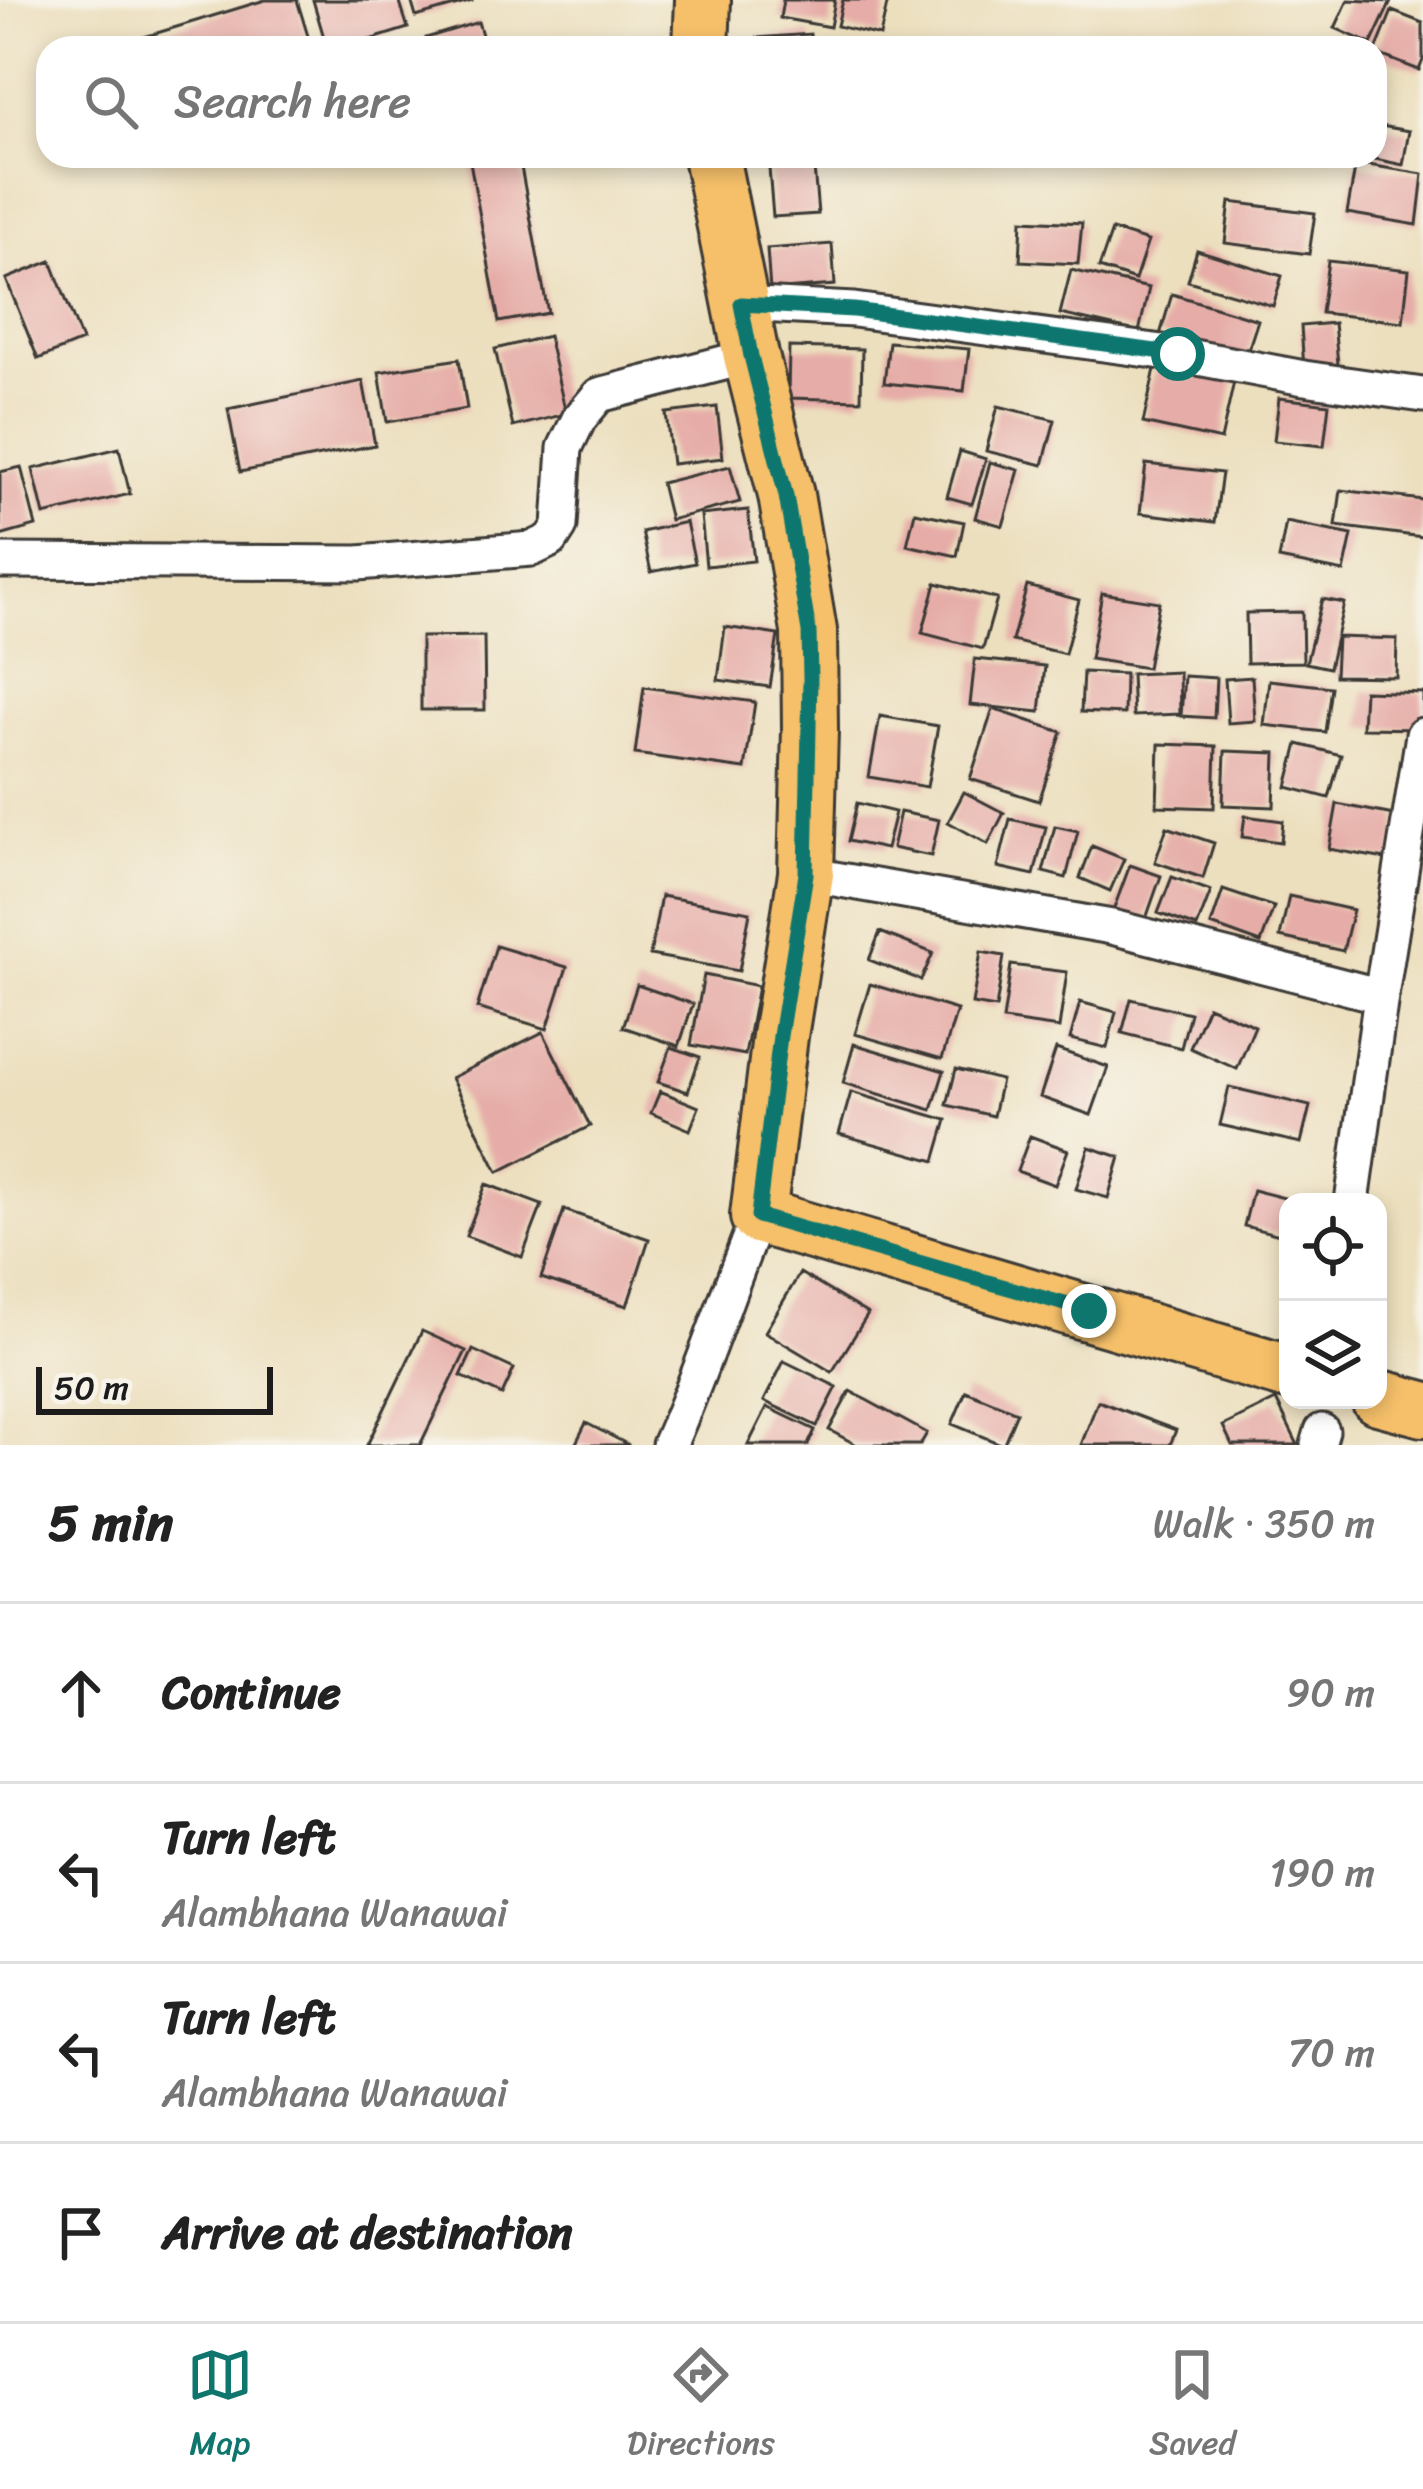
<!DOCTYPE html>
<html lang="en">
<head>
<meta charset="utf-8">
<style>
  body { margin:0; font-family:Sriracha,sans-serif; background:#f6f6f6; color:#222 }
  .controls { position:absolute; right:36px; bottom:36px; display:grid; overflow:hidden; border-radius:24px; box-shadow:0 6px 18px #0003 }
  .controls button { width:108px; height:108px; display:grid; place-items:center; padding:0; border:0; border-bottom:3px solid #e0e0e0; background:#fff; color:#222; font:60px sans-serif }
  .scale { position:absolute; left:36px; bottom:30px; width:237px; box-sizing:border-box; padding-left:12px; border:6px solid #1c1c1c; border-top:0; font-size:33px; line-height:42px; white-space:nowrap; color:#1c1c1c; -webkit-text-stroke:9px #f7f3e8; paint-order:stroke }
  .stop { position:absolute; width:36px; height:36px; margin:-27px; border:9px solid #0f766e; border-radius:50%; background:#fff }
  .stop.end { background:#0f766e; border-color:#fff; box-shadow:0 3px 12px #0008 }
  .list { margin:0; padding:0; list-style:none }
  h2 { display:flex; justify-content:space-between; align-items:center; height:156px; margin:0; padding:0 48px; font-size:51px }
  h2 small { font-size:39px; font-weight:400; color:#767676 }
  .list li { display:grid; grid-template-columns:78px 1fr auto; gap:36px; align-items:center; box-sizing:border-box; height:180px; padding:0 48px; border-top:3px solid #e0e0e0 }
  .list b { display:block; font-size:45px; white-space:nowrap }
  .list p { margin:0; font-size:39px; white-space:nowrap; color:#767676 }
  .list em { font-size:39px; font-style:normal; color:#767676 }
  .icon { flex:none; width:66px; height:66px; fill:none; stroke:currentColor; stroke-width:2; stroke-linecap:round; stroke-linejoin:round }
  .map { position:relative; flex:none; width:1423px; height:1445px; overflow:hidden }
  .search { position:absolute; background:#fff; box-shadow:0 6px 18px #0003; left:36px; right:36px; top:36px; height:132px; display:flex; align-items:center; gap:30px; box-sizing:border-box; padding:0 42px; border-radius:36px; color:#767676; font-size:45px }
  .sheet { height:876px; background:#fff }
  nav { display:flex; justify-content:space-around; align-items:center; box-sizing:border-box; height:168px; border-top:3px solid #e0e0e0; background:#fff; font-size:33px; color:#767676 }
  nav a { display:grid; justify-items:center; gap:6px }
  nav .on { color:#0f766e }
  .map>svg:first-child { display:block }
  .building { fill:#e6ada8 }
  .lines { fill:none; stroke-linecap:round; stroke-linejoin:round }
  .street-casing { stroke:#3b3934; stroke-width:39 }
  .primary-casing { stroke:#3b3934; stroke-width:60 }
  .street { stroke:#fff; stroke-width:33 }
  .primary { stroke:#f6c06b; stroke-width:54 }
  .route { stroke:#0f766e; stroke-width:15 }
</style>
</head>
<body>
<div class="map">
<svg width="1423" height="1445" viewBox="0 0 1423 1445">
  <rect width="100%" height="100%" fill="#f7f3e8"/>
  <filter id="ink" filterUnits="userSpaceOnUse"><feTurbulence type="fractalNoise" baseFrequency=".00833" numOctaves="2"/><feDisplacementMap in="SourceGraphic" scale="24" xChannelSelector="R" yChannelSelector="G"/><feConvolveMatrix kernelMatrix="1 2 1 2 8 2 1 2 1" color-interpolation-filters="sRGB"/></filter>
  <filter id="wash" filterUnits="userSpaceOnUse"><feTurbulence type="fractalNoise" baseFrequency=".004" numOctaves="4" result="noise"/><feDisplacementMap in="SourceGraphic" scale="48" xChannelSelector="R" yChannelSelector="G"/><feGaussianBlur stdDeviation="2.7" result="paint"/><feColorMatrix in="noise" values="0 0 0 0 0 0 0 0 0 0 0 0 0 0 0 0 0 1.4 0 .05"/><feComposite in="paint" operator="in"/></filter>
  <g filter="url(#wash)">
    <rect width="100%" height="100%" fill="#ecdfbe"/>
    <g id="blocks">
      <path class="building" d="M265,0H297L311,46L137,48L134,40Z
        M313,0H399L408,28L344,48H327Z
        M411,0H472V1L416,17Z
        M783,0H835L830,27L780,18Z
        M843,0H888L880,36L837,26Z
        M1348,0L1391,2L1371,44L1335,28Z
        M1392,11L1423,23V60L1419,70L1375,53Z
        M478,22L486,48H428L426,38Z
        M810,34L811,48H757V38Z
        M1375,125L1409,131L1403,165L1375,159Z
        M469,156H519L548,313L499,322Z
        M768,156H813L818,214L773,217Z
        M1356,163L1423,174L1417,225L1347,213Z
        M1230,202L1315,213L1309,254L1225,243Z
        M1022,220L1082,223L1078,264L1020,261Z
        M1112,230L1148,241L1135,280L1099,268Z
        M832,244L835,285L770,290L767,249Z
        M1197,250L1282,276L1273,306L1188,281Z
        M51,261L82,341L38,359L6,279Z
        M1328,261L1409,270L1403,322L1321,313Z
        M1071,270L1149,288L1139,332L1060,314Z
        M1172,294L1258,320L1245,360L1160,335Z
        M1334,323L1338,364L1304,368L1301,326Z
        M548,336L566,414L513,427L495,349Z
        M889,342L969,349L964,391L884,383Z
        M789,347L862,349L861,400L788,398Z
        M459,359L467,409L387,422L379,372Z
        M1157,360L1235,377L1221,440L1143,423Z
        M363,381L375,445L240,472L228,409Z
        M1279,398L1329,404L1324,446L1274,441Z
        M998,406L1055,420L1043,465L986,451Z
        M717,407L723,458L672,464L666,413Z
        M119,448L130,494L44,515L33,469Z
        M960,451L986,459L972,504L947,497Z
        M990,462L1019,470L1003,526L975,518Z
        M1146,464L1222,473L1215,522L1140,513Z
        M730,466L740,502L670,520L661,483Z
        M21,467L36,526L0,536V472Z
        M1341,490L1423,500V537L1336,526Z
        M748,510L754,561L706,566L701,515Z
        M915,512L964,522L957,556L907,545Z
        M686,522L695,563L651,572L642,532Z
        M1286,522L1352,535L1344,572L1279,559Z
        M936,583L997,599L983,649L922,633Z
        M1027,586L1079,600L1065,654L1012,641Z
        M1102,593L1159,602L1147,668L1090,659Z
        M1322,599L1344,603L1329,668L1306,663Z
        M1302,612L1303,662L1247,663L1246,613Z
        M725,627L778,635L770,687L718,680Z
        M484,636L485,710H421V637Z
        M1337,637L1397,639L1396,677L1335,676Z
        M975,659L1045,666L1040,712L970,705Z
        M1083,672L1125,674L1124,714L1081,712Z
        M1179,672L1180,714L1133,716L1131,674Z
        M1184,676L1216,678L1214,718L1181,716Z
        M1252,677L1255,721L1228,723L1225,679Z
        M1269,680L1331,687L1325,732L1264,725Z
        M644,687L755,702L745,769L635,754Z
        M1364,691L1423,693V729L1362,728Z
        M993,709L1062,732L1039,801L970,779Z
        M880,716L938,726L927,787L869,777Z
        M1159,744L1216,746L1214,808L1157,806Z
        M1298,744L1341,755L1329,798L1287,787Z
        M1225,751L1276,753L1274,807L1223,805Z
        M964,792L1004,813L988,844L948,822Z
        M857,803L895,812L886,849L848,841Z
        M1337,804L1399,816L1391,860L1329,849Z
        M900,812L939,820L931,856L892,848Z
        M1245,816L1283,821L1281,842L1242,837Z
        M1010,819L1046,827L1034,875L998,867Z
        M1055,826L1078,831L1066,878L1043,872Z
        M1167,827L1214,843L1203,878L1155,862Z
        M1092,846L1124,859L1110,891L1080,878Z
        M1130,865L1161,876L1142,930L1110,919Z
        M1172,877L1211,891L1197,927L1158,913Z
        M1223,890L1274,907L1261,943L1211,925Z
        M661,896L750,912L739,971L650,955Z
        M1289,896L1353,910L1343,951L1280,937Z
        M880,932L933,953L921,980L869,960Z
        M496,946L567,967L547,1029L477,1008Z
        M981,952L1004,956L996,1008L972,1004Z
        M1011,965L1067,972L1059,1028L1003,1020Z
        M704,975L758,986L745,1055L691,1045Z
        M870,984L957,1010L942,1059L855,1034Z
        M637,985L693,1004L679,1046L623,1027Z
        M1131,999L1190,1013L1181,1048L1122,1033Z
        M1080,1002L1116,1012L1107,1048L1070,1039Z
        M1208,1006L1255,1026L1237,1069L1190,1048Z
        M543,1032L590,1126L498,1172L451,1078Z
        M854,1044L944,1071L932,1110L843,1083Z
        M671,1047L700,1057L688,1092L658,1082Z
        M1056,1049L1108,1067L1091,1115L1040,1097Z
        M956,1069L1001,1080L993,1116L947,1105Z
        M1229,1087L1310,1106L1301,1143L1220,1125Z
        M660,1091L699,1107L690,1130L651,1113Z
        M851,1092L947,1120L935,1161L839,1134Z
        M1030,1136L1068,1150L1055,1185L1017,1171Z
        M1089,1147L1120,1157L1108,1198L1076,1189Z
        M486,1184L542,1205L522,1257L466,1236Z
        M1253,1190L1288,1199V1237L1244,1226Z
        M564,1210L649,1239L627,1306L541,1278Z
        M800,1273L868,1314L832,1372L765,1332Z
        M422,1331L466,1351L420,1445H367Z
        M473,1350L514,1369L502,1395L461,1376Z
        M784,1361L837,1387L817,1426L764,1401Z
        M850,1391L927,1433L920,1445H857L829,1430Z
        M966,1391L1017,1412L1003,1445L952,1424Z
        M1276,1400L1298,1445H1232L1223,1426Z
        M1098,1401L1176,1430L1170,1445H1081Z
        M767,1407L815,1430L808,1445H748Z
        M586,1423L629,1445H575Z"/>
    </g>
  </g>
  <g filter="url(#ink)">
    <use href="#blocks" fill-opacity="0" stroke="#3b3934" stroke-width="3"/>
    <g class="lines">
      <defs>
        <path id="street" d="M741,304L854,310L1177,354L1304,378L1423,395
          M0,561L358,563L532,549L551,540L560,526L565,448L579,419L599,395L751,356
          M806,874L1112,927L1381,996
          M1352,1202L1381,996L1423,735
          M669,1445C703,1370 727,1292 758,1216
          M1318,1445L1322,1431"/>
        <path id="primary" d="M701,48L703,0
          M711,156L751,356L786,495L809,631L810,730L806,874L780,1036L758,1216L1288,1372
          M1378,1397L1423,1409"/>
      </defs>
      <use href="#street" class="street-casing"/>
      <use href="#primary" class="primary-casing"/>
      <use href="#street" class="street"/>
      <use href="#primary" class="primary"/>
    </g>
  </g>
  <g class="lines" filter="url(#ink)">
    <path class="route" d="M1089,1311L758,1216L780,1036L806,874L810,679L809,632L786,496L751,356L741,304L854,310L1178,354"/>
  </g>
</svg>
<div class="controls">
<button><svg class="icon" aria-label="locate" viewBox="0 0 24 24"><circle cx="12" cy="12" r="6"/><path d="M12 2v4M12 18v4M2 12h4M18 12h4"/></svg></button>
<button><svg class="icon" aria-label="layers" viewBox="0 0 24 24"><path d="M12 4l9 5-9 5-9-5zM3 14l9 5 9-5"/></svg></button>
</div>
<div class="scale">50 m</div>
<div class="stop" style="left:1178px;top:354px"></div>
<div class="stop end" style="left:1089px;top:1311px"></div>
<div class="search"><svg class="icon" aria-label="search" viewBox="0 0 24 24"><circle cx="10" cy="10" r="6"/><path d="M15 15l6 6"/></svg>Search here</div>
</div>
<section class="sheet">
<h2>5 min<small>Walk · 350 m</small></h2>
<ul class="list">
<li><svg class="icon" aria-label="ahead" viewBox="0 0 24 24"><path d="M12 20V5M6 11l6-6 6 6"/></svg><div><b>Continue</b></div><em>90 m</em></li>
<li><svg class="icon" aria-label="left" viewBox="0 0 24 24"><path d="M17 20v-9H6M10 6l-5 5 5 5"/></svg><div><b>Turn left</b><p>Alambhana Wanawai</p></div><em>190 m</em></li>
<li><svg class="icon" aria-label="left" viewBox="0 0 24 24"><path d="M17 20v-9H6M10 6l-5 5 5 5"/></svg><div><b>Turn left</b><p>Alambhana Wanawai</p></div><em>70 m</em></li>
<li><svg class="icon" aria-label="arrive" viewBox="0 0 24 24"><path d="M6 21V4h12l-3 4 3 4H6"/></svg><div><b>Arrive at destination</b></div></li>
</ul>
</section>
<nav>
<a class="on"><svg class="icon" aria-label="map" viewBox="0 0 24 24"><path d="M3 6l6-2 6 2 6-2v14l-6 2-6-2-6 2zM9 4v14M15 6v14"/></svg>Map</a>
<a><svg class="icon" aria-label="directions" viewBox="0 0 24 24"><path d="M12 3l9 9-9 9-9-9zM9 14v-3h6M13 9l2 2-2 2"/></svg>Directions</a>
<a><svg class="icon" aria-label="saved" viewBox="0 0 24 24"><path d="M7 4h10v16l-5-4-5 4z"/></svg>Saved</a>
</nav>
</body>
</html>
